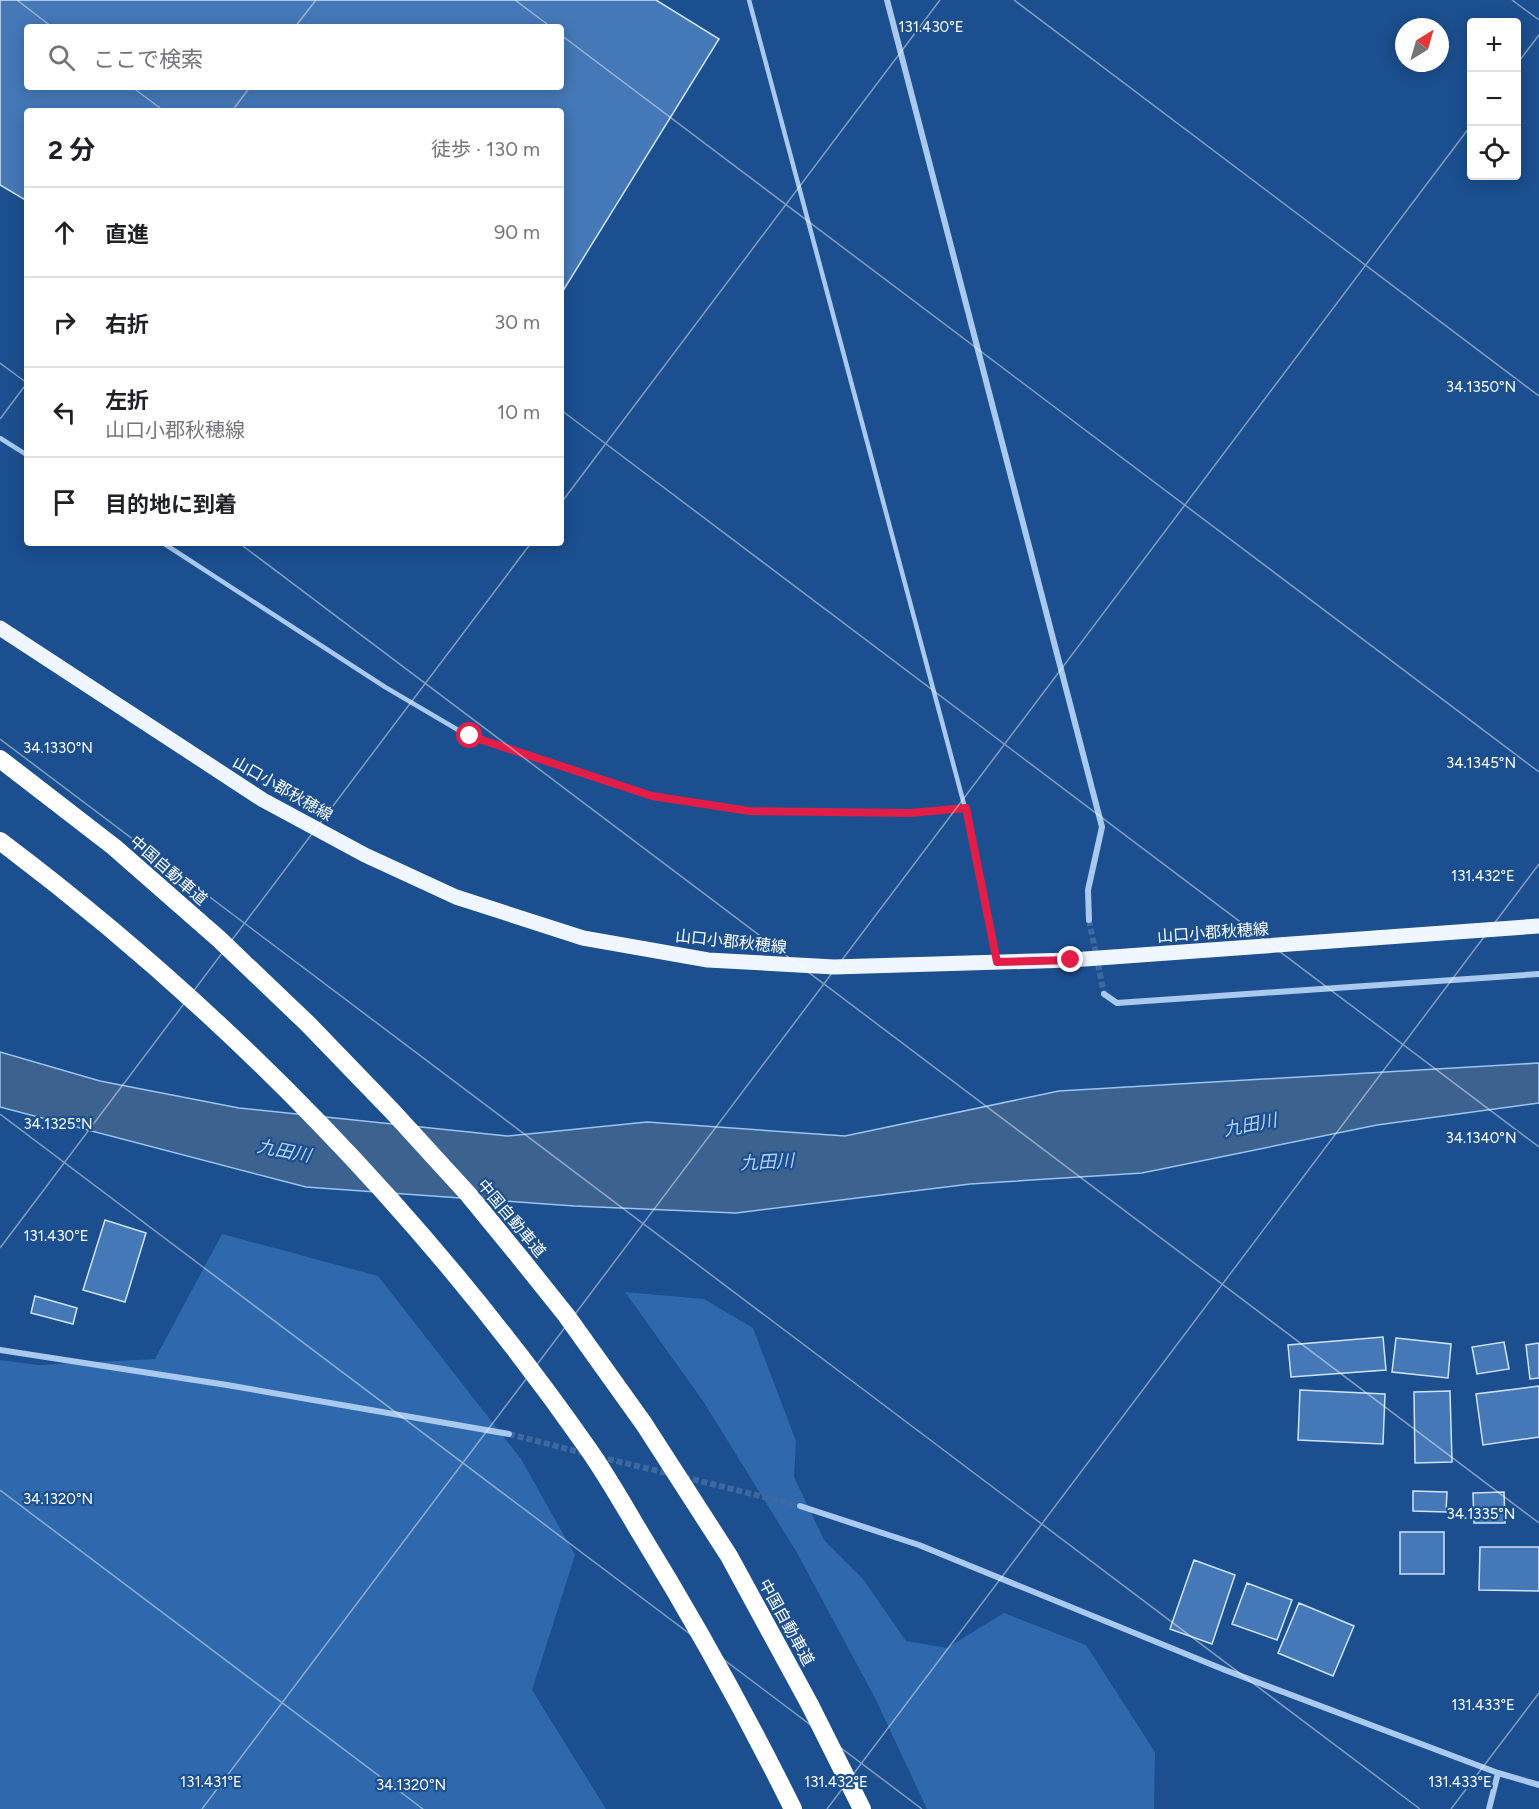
<!DOCTYPE html>
<html lang="ja">
<head>
<meta charset="utf-8">
<style>
  body { margin:0; font-family:Figtree,"Noto Sans JP",sans-serif; background:#f2f2f2; color:#202124 }
  .controls { position:absolute; right:18px; top:18px; display:grid; overflow:hidden; border-radius:6px; box-shadow:0 3px 15px #0003 }
  .controls button { width:54px; height:54px; display:grid; place-items:center; padding:0; border:0; border-bottom:2px solid #e0e0e0; background:#fff; color:#202124; font:30px sans-serif }
  .compass { position:absolute; left:1395px; top:18px; width:54px; height:54px; border-radius:50%; background:#fff; box-shadow:0 3px 15px #0003; rotate:37deg }
  .stop { position:absolute; width:18px; height:18px; margin:-14px; border:4px solid #e11d48; border-radius:50%; background:#fff }
  .stop.end { background:#e11d48; border-color:#fff; box-shadow:0 2px 6px #0008 }
  .list { margin:0; padding:0; list-style:none }
  h2 { display:flex; justify-content:space-between; align-items:center; height:78px; margin:0; padding:0 24px; font-size:26px }
  h2 small { font-size:20px; font-weight:400; color:#757577 }
  .list li { display:grid; grid-template-columns:39px 1fr auto; gap:18px; align-items:center; box-sizing:border-box; height:90px; padding:0 24px; border-top:2px solid #e0e0e0 }
  .list b { display:block; font-size:22px; white-space:nowrap }
  .list p { margin:0; font-size:20px; white-space:nowrap; color:#757577 }
  .list em { font-size:20px; font-style:normal; color:#757577 }
  .icon { flex:none; width:33px; height:33px; fill:none; stroke:currentColor; stroke-width:2; stroke-linecap:round; stroke-linejoin:round }
  .map { position:relative; flex:none; width:1539px; height:1809px; overflow:hidden }
  .search { position:absolute; background:#fff; box-shadow:0 3px 15px #0003; left:24px; top:24px; width:540px; height:66px; display:flex; align-items:center; gap:15px; box-sizing:border-box; padding:0 21px; border-radius:6px; color:#757577; font-size:22px }
  .panel { position:absolute; background:#fff; box-shadow:0 3px 15px #0003; left:24px; top:108px; width:540px; height:438px; border-radius:6px }
  .map>svg:first-child { display:block }
  .green { fill:#2e69ad }
  .water { fill:#3c6290; stroke:#9cc4f0; stroke-width:1.5 }
  .building { fill:#4478b7; stroke:#cfe3fa; stroke-width:1.5; fill-rule:evenodd }
  .lines { fill:none; stroke-linecap:round; stroke-linejoin:round }
  .street-tunnel { stroke:#3d69a0; stroke-width:6; stroke-dasharray:6 3; stroke-linecap:butt }
  .lane { stroke:#a9c9ee; stroke-width:4.5 }
  .street { stroke:#a9c9ee; stroke-width:6 }
  .primary { stroke:#f0f6ff; stroke-width:15 }
  .highway { stroke:#fff; stroke-width:18 }
  .route { stroke:#e11d48; stroke-width:8 }
  .ticks { fill:none; stroke:#fff; stroke-width:1.5; stroke-opacity:0.45 }
  .labels { text-anchor:middle; stroke-width:4.5; stroke-linejoin:round; paint-order:stroke }
  .street-label { font-size:16px; fill:#fff; stroke:#1b4f8f }
  .water-label { font-size:18px; font-style:italic; fill:#b5d3f5; stroke:#1b4f8f }
  .ticks-label { font-size:15px; text-anchor:middle; fill:#fff; stroke:#1b4f8f; stroke-width:4.5; stroke-linejoin:round; paint-order:stroke }
</style>
</head>
<body>
<div class="map">
<svg width="1539" height="1809" viewBox="0 0 1539 1809">
  <rect width="100%" height="100%" fill="#1b4f8f"/>
  <path class="green" d="M222,1234L378,1276L521,1459L575,1555L532,1690L606,1809H0V1360L38,1365L155,1359Z
    M625,1292L704,1299L753,1328L796,1441L794,1477L824,1540L863,1579L906,1641L947,1648L1004,1613L1086,1645L1155,1752L1154,1809H927L875,1698L796,1551L703,1401Z"/>
  <path class="water" d="M0,1052L100,1081L239,1108L507,1136L647,1122L845,1136L1059,1091L1539,1063V1103L1377,1125L1142,1173L970,1184L736,1213L574,1206L306,1187L0,1107Z"/>
  <path class="building" d="M0,0H656L719,39L561,294V111H27V201L0,185ZM27,27H561V87H27Z
    M105,1220L146,1233L125,1302L83,1290Z
    M35,1296L77,1308L73,1324L31,1313Z
    M1383,1337L1386,1370L1291,1377L1288,1345Z
    M1396,1338L1451,1344L1448,1378L1392,1372Z
    M1504,1342L1509,1369L1477,1374L1472,1347Z
    M1539,1343V1378L1530,1379L1526,1345Z
    M1539,1386V1437L1483,1445L1476,1394Z
    M1300,1390L1385,1394L1383,1444L1298,1440Z
    M1450,1391L1452,1462L1415,1463L1414,1392Z
    M1413,1491L1447,1492L1446,1512L1413,1511Z
    M1504,1492L1505,1523H1474L1473,1493Z
    M1400,1532H1444V1574H1400Z
    M1480,1547H1539V1591L1479,1590Z
    M1194,1560L1235,1575L1212,1644L1170,1629Z
    M1247,1583L1292,1600L1277,1640L1232,1624Z
    M1299,1603L1354,1626L1333,1676L1278,1653Z"/>
  <g class="lines">
    <path class="street-tunnel" d="M1089,920L1104,994
      M509,1434L587,1454
      M599,1457L671,1474
      M684,1477L800,1506"/>
    <path class="lane" d="M749,0L965,808L996,959
      M0,438L27,455
      M163,543L385,687L470,737L652,796L749,811L910,813L965,808"/>
    <path class="street" d="M887,0L1102,827L1088,890L1089,920
      M1104,994L1117,1003L1539,974
      M0,1350L227,1385L509,1434
      M800,1506L919,1545L1225,1670L1498,1773L1539,1785
      M1489,1809L1498,1773"/>
    <path class="primary" d="M0,628L263,800L365,855L456,897L583,938L708,960L834,967L1071,960L1539,926"/>
    <path class="highway" d="M0,759L114,847L219,939L308,1024L393,1112L468,1194L522,1260L566,1315L644,1424L729,1556L810,1705L862,1809
      M0,841C226,1011 427,1218 589,1450C607,1476 623,1504 639,1531C695,1622 746,1714 793,1809"/>
  </g>
  <g class="lines">
    <path class="route" d="M470,736L652,796L749,811L910,813L966,808L997,962L1071,960"/>
  </g>
  <path class="ticks" d="M17,0L52,27M515,0L551,27M1014,0L1539,396M1512,0L1539,20M295,27L316,0M561,35L1539,772M1516,65L1539,35M132,87L164,111M232,111L250,87M0,363L27,383M561,410L1539,1147M0,419L27,383M561,503L940,0M239,543L1539,1523M0,739L1420,1809M0,1114L922,1809M0,1248L531,543M0,1490L423,1809M202,1809L1472,124M827,1809L1539,864M1451,1809L1539,1693"/>
  <g class="labels">
    <g class="street-label">
      <text transform="translate(283 788) rotate(30)" y="6">山口小郡秋穂線</text>
      <text transform="translate(169 870) rotate(41)" y="6">中国自動車道</text>
      <text transform="translate(1213 932) rotate(-4)" y="6">山口小郡秋穂線</text>
      <text transform="translate(731 941) rotate(6)" y="6">山口小郡秋穂線</text>
      <text transform="translate(512 1218) rotate(50)" y="6">中国自動車道</text>
      <text transform="translate(787 1622) rotate(61)" y="6">中国自動車道</text>
    </g>
    <g class="water-label">
      <text transform="translate(1250 1125) rotate(-11)" y="6">九田川</text>
      <text transform="translate(284 1151) rotate(11)" y="6">九田川</text>
      <text transform="translate(767 1162) rotate(-3)" y="6">九田川</text>
    </g>
  </g>
  <g class="ticks-label">
    <text x="931" y="32">131.430°E</text>
    <text x="1481" y="392">34.1350°N</text>
    <text x="58" y="753">34.1330°N</text>
    <text x="1481" y="768">34.1345°N</text>
    <text x="1483" y="881">131.432°E</text>
    <text x="58" y="1129">34.1325°N</text>
    <text x="1481" y="1143">34.1340°N</text>
    <text x="56" y="1241">131.430°E</text>
    <text x="58" y="1504">34.1320°N</text>
    <text x="1481" y="1519">34.1335°N</text>
    <text x="1483" y="1710">131.433°E</text>
    <text x="211" y="1787">131.431°E</text>
    <text x="836" y="1787">131.432°E</text>
    <text x="1460" y="1787">131.433°E</text>
    <text x="411" y="1790">34.1320°N</text>
  </g>
</svg>
<div class="controls">
<button>+</button>
<button>−</button>
<button><svg class="icon" aria-label="locate" viewBox="0 0 24 24"><circle cx="12" cy="12" r="6"/><path d="M12 2v4M12 18v4M2 12h4M18 12h4"/></svg></button>
</div>
<svg class="compass" viewBox="-18 -18 36 36"><path d="M0-13l5 13h-10z" fill="#e53935"/><path d="M0 13l5-13h-10z" fill="#757577"/></svg>
<div class="stop" style="left:470px;top:736px"></div>
<div class="stop end" style="left:1071px;top:960px"></div>
<div class="search"><svg class="icon" aria-label="search" viewBox="0 0 24 24"><circle cx="10" cy="10" r="6"/><path d="M15 15l6 6"/></svg>ここで検索</div>
<section class="panel">
<h2>2 分<small>徒歩 · 130 m</small></h2>
<ul class="list">
<li><svg class="icon" aria-label="ahead" viewBox="0 0 24 24"><path d="M12 20V5M6 11l6-6 6 6"/></svg><div><b>直進</b></div><em>90 m</em></li>
<li><svg class="icon" aria-label="right" viewBox="0 0 24 24"><path d="M7 20v-9h11M14 6l5 5-5 5"/></svg><div><b>右折</b></div><em>30 m</em></li>
<li><svg class="icon" aria-label="left" viewBox="0 0 24 24"><path d="M17 20v-9H6M10 6l-5 5 5 5"/></svg><div><b>左折</b><p>山口小郡秋穂線</p></div><em>10 m</em></li>
<li><svg class="icon" aria-label="arrive" viewBox="0 0 24 24"><path d="M6 21V4h12l-3 4 3 4H6"/></svg><div><b>目的地に到着</b></div></li>
</ul>
</section>
</div>
</body>
</html>
